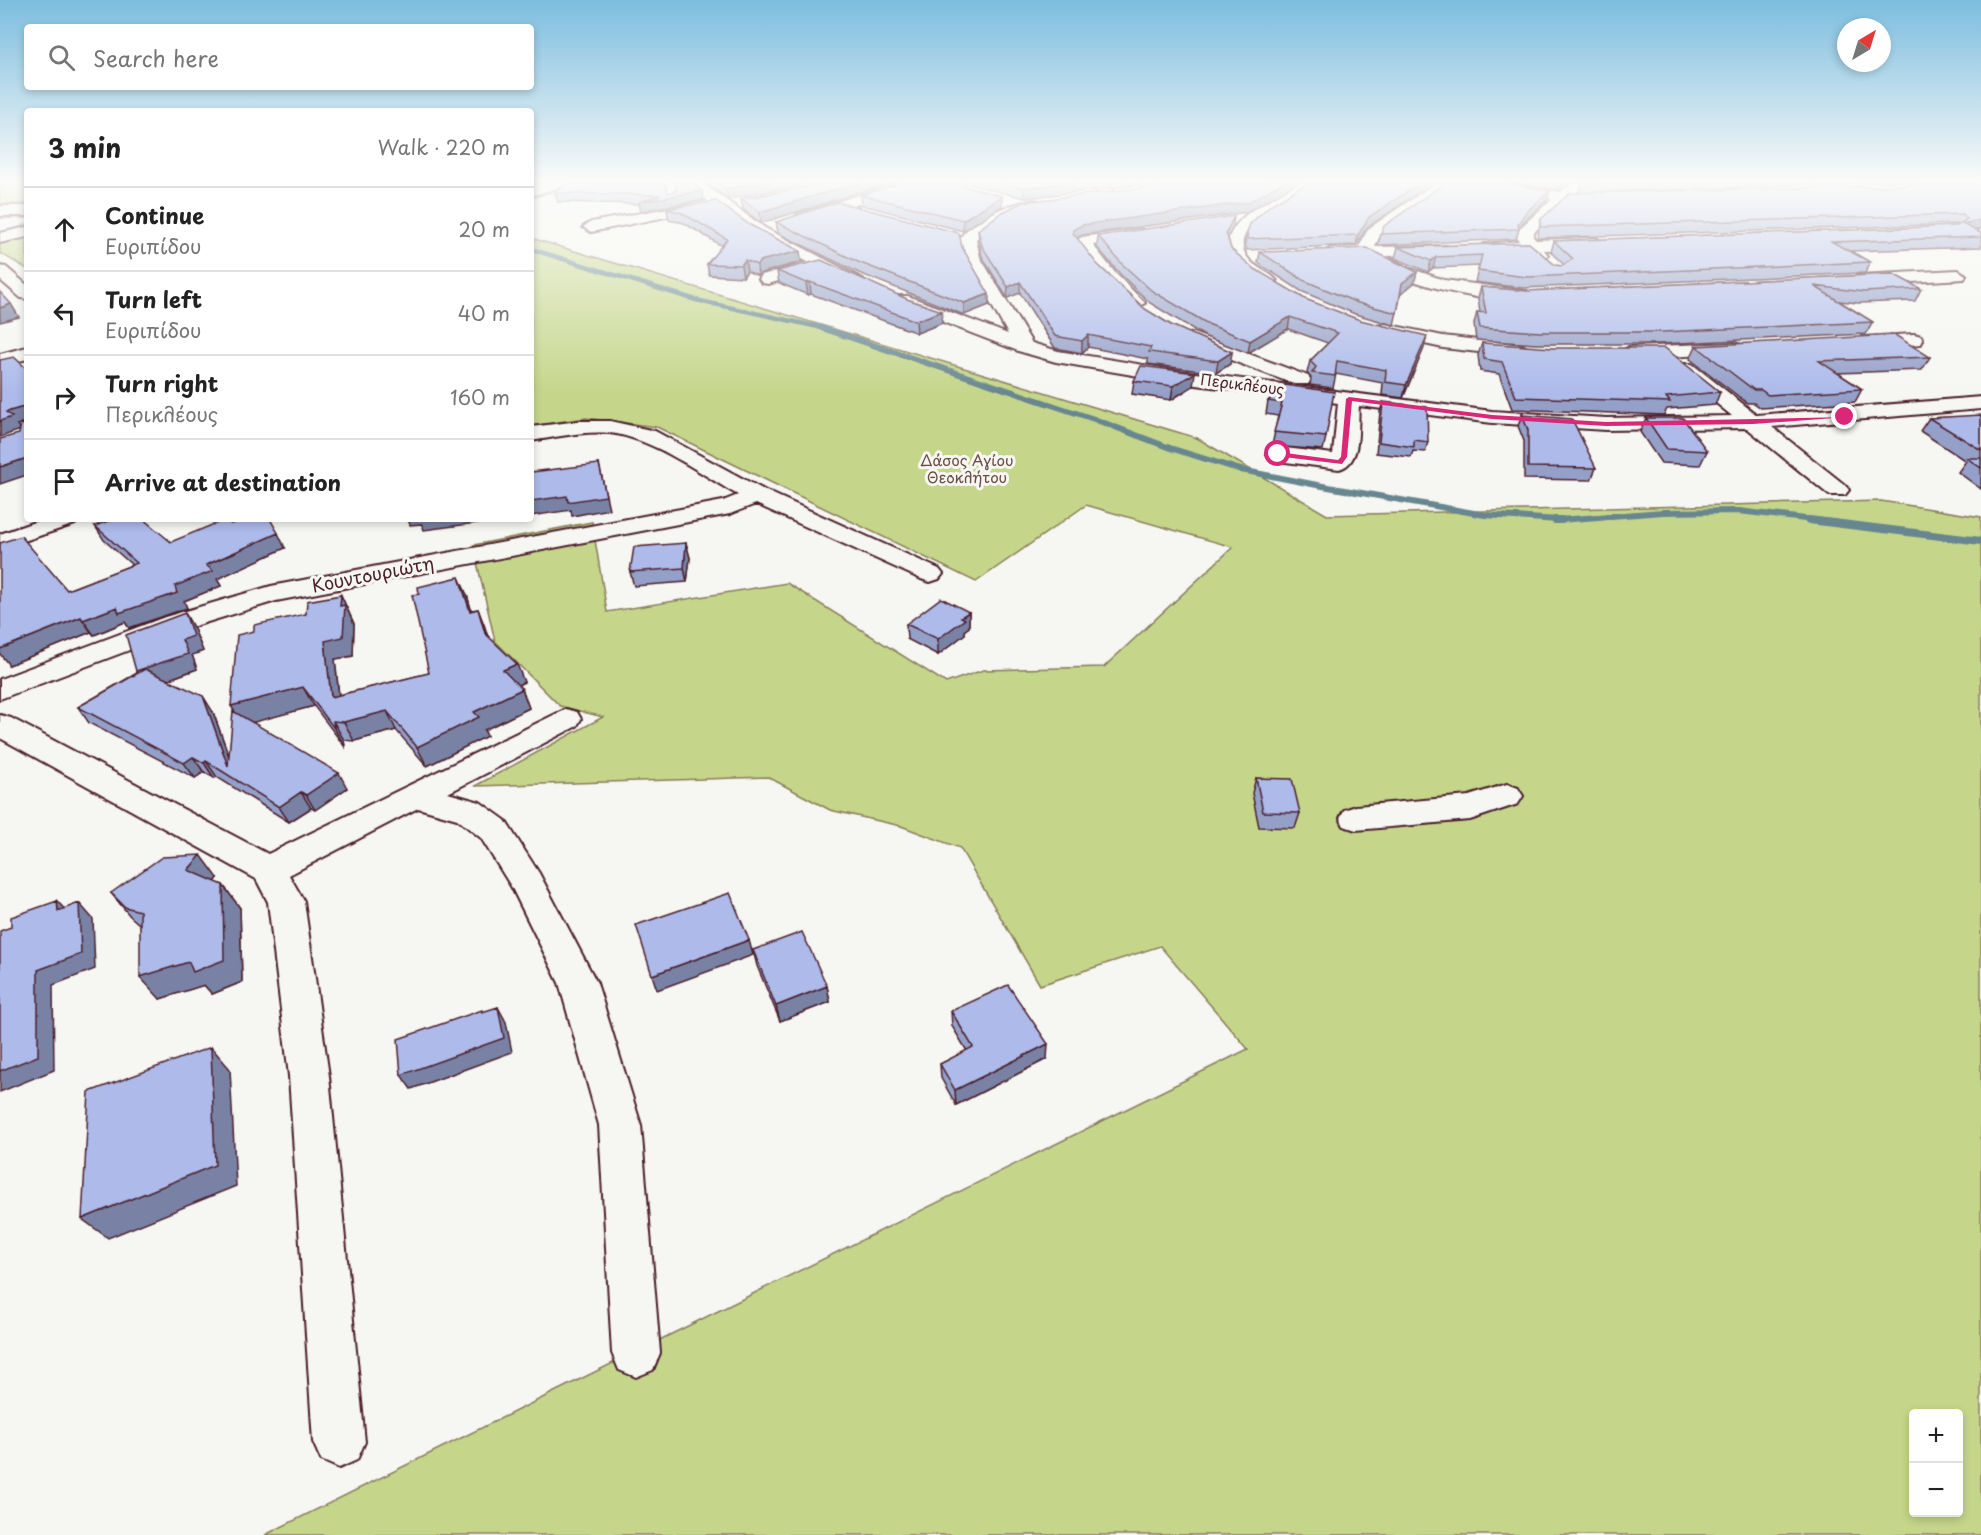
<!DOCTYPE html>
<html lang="en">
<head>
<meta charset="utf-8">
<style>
  body { margin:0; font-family:"Playpen Sans",sans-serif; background:#f6f6f6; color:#222 }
  .controls { position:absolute; right:18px; bottom:18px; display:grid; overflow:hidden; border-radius:6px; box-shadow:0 3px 9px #0003 }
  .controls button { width:54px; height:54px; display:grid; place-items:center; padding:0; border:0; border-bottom:2px solid #e0e0e0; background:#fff; color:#222; font:30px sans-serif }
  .compass { position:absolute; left:1837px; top:18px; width:54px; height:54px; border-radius:50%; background:#fff; box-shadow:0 3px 9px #0003; rotate:38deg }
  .stop { position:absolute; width:18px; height:18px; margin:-14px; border:4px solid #db2777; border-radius:50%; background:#fff }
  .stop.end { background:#db2777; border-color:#fff; box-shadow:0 2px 6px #0008 }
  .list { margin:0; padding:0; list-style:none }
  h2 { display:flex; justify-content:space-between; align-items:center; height:78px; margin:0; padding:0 24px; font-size:26px }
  h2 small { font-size:20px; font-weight:400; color:#767676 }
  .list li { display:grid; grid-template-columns:39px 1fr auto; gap:18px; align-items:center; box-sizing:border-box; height:84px; padding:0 24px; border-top:2px solid #e0e0e0 }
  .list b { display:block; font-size:22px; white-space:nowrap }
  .list p { margin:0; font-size:20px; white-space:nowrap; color:#767676 }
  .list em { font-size:20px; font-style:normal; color:#767676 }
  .icon { flex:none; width:33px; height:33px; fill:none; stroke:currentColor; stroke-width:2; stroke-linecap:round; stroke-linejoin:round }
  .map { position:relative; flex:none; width:1981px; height:1535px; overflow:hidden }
  .search { position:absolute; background:#fff; box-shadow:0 3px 9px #0003; left:24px; top:24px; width:510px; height:66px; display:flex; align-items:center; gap:15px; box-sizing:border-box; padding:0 21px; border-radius:6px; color:#767676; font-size:22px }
  .panel { position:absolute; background:#fff; box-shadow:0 3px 9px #0003; left:24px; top:108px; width:510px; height:414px; border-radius:6px }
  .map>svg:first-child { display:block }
  .green { fill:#c5d68a; stroke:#887a5a; stroke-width:1.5; fill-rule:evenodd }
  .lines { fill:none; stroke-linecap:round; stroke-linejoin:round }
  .stream-far2 { stroke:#67868f; stroke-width:4.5 }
  .stream-far1 { stroke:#67868f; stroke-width:6 }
  .stream { stroke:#67868f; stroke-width:8 }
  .minor-casing { stroke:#4a1f2b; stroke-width:4 }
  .secondary-casing { stroke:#4a1f2b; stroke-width:5 }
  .minor { fill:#f6f6f2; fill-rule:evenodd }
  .secondary { fill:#f6f6f2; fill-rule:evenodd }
  .wall { fill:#95a0c9; stroke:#4a1f2b; stroke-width:1.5 }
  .shaded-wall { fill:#7982a4; stroke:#4a1f2b; stroke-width:1.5 }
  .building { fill:#adbaea; stroke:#4a1f2b; stroke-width:1.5 }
  .route { fill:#db2777 }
  .labels { text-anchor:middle; stroke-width:6; stroke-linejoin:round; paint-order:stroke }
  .far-street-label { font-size:15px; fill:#4a1f2b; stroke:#f6f6f2 }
  .far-park-label { font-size:15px; fill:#694d43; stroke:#f6f6f2 }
  .street-label { font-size:18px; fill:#4a1f2b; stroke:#f6f6f2 }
</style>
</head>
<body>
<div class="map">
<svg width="1981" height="1535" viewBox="0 0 1981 1535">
  <rect width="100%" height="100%" fill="#f6f6f2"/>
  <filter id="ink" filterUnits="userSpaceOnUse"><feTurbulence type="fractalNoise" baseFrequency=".0167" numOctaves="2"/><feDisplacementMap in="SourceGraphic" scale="12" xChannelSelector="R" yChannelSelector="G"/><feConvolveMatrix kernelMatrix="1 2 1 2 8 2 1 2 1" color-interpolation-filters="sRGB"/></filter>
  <g filter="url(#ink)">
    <path class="green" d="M0,180H27V206L0,207Z
      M27,224V269L0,253V236Z
      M531,238L1197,438L1327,515L1881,501L1981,517V1535H265L1248,1049L1160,946L1040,985L960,848L901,826L830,810L768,777L475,786L603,717L560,706L495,641L473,545L592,522L607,612L787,583L946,683L983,670L1104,667L1233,547L1086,505L976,582L657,427L586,418L531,426ZM1914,1414H1958V1512H1914Z"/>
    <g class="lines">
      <path class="stream-far2" d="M531,249L696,300L823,328"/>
      <path class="stream-far1" d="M819,327L1094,419L1170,448L1241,470L1317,485L1485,515L1559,520L1663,512L1739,511L1822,521"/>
      <path class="stream" d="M1555,520H1562
        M1809,520L1981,541"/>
      <defs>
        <path id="minor" d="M682,180H698L765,228L863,279L854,284L822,269L768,284L762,283L759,279L762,275L808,262L753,234L716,207L591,232L583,227L591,222L708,201Z
          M906,180H926L924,183L808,220L803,222L795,217L798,214Z
          M1078,180H1095L1119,194L1117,197H1107Z
          M1305,180H1322C1307,197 1223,221 1247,257C1254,268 1269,271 1277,281L1274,285C1263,287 1254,280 1245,273C1193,232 1273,196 1305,180Z
          M1440,180H1456L1380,235L1375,247L1447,246L1449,249L1441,254L1386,256L1409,268L1444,280L1527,291L1530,295L1527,299C1497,306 1424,287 1396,274C1386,270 1373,258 1363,257C1351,255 1331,264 1323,253L1331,248L1359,247L1368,229Z
          M1844,180H1858L1856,184L1861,191L1859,194H1849L1842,184Z
          M1506,182L1560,192L1575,182L1582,186L1575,194L1614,195L1616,198L1609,202H1567L1534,232L1533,237L1536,240L1596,238L1604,243L1596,248L1544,250L1548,255L1540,260L1534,258L1527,250H1484L1482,247L1484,244L1519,241L1517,238L1520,228L1552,199L1501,189L1499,186Z
          M1034,200L1039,201L1041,204L1039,207L1004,219L976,239L980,257L1032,343L1058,351L1180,371L1492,411L1606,418L1732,416L1678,372L1675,368L1678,364H1692L1757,415L1981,397V409L1772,427L1845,485L1849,490L1845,495H1829L1747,428L1606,430L1492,423L1359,406C1357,426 1363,463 1339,469L1278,461L1270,459L1267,454L1270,449L1278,447L1333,454L1338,403L1180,383L1056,362L1018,351L896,304L893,300L896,296H908L1008,334L964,257L960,238C977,215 1007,205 1034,200Z
          M27,227V237L0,243V233Z
          M1139,229L1145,231L1147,234L1145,237L1093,245L1116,274L1145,303L1136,308C1115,303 1086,260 1074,242L1082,237Z
          M0,266L6,267L27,285V299L21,298L0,280Z
          M1958,270L1966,275L1964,279L1858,285L1849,280L1858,275Z
          M1385,324L1443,336L1522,345L1532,351L1522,357L1443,348L1378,334L1376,330L1378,326Z
          M1193,333L1308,376L1311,380L1308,384H1294L1186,343L1184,339L1186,335Z
          M1914,334L1921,336L1923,340L1921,344L1862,349L1853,343L1862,337Z
          M1735,343L1742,345L1745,349L1742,353L1629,359L1619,353L1629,347Z
          M27,347V359L0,366V354Z
          M579,421H610L655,431L764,490L939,569L943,574L939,579L930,582L921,579L756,504L730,514L276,601L185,629L0,699V679L165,617L271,586L723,501L738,495C701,474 651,437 609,433C583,431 557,437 531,441V427Z
          M43,519H78L75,524L0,549V534Z
          M566,709L577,712L581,719L577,726L448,793L480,802L505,820L539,873L597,983L641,1125L660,1353L653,1370L636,1377L619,1370L612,1353L599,1125L559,983L512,888L481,838L457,819L418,808L289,875L304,901L329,1076L365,1442L357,1460L339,1468L321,1460L313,1442L289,1076L268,902L256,879L0,738V715L11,718L268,854Z
          M1507,784L1518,788L1523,796L1518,804L1470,820L1356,830L1344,826L1340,818L1344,810L1356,806L1469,796Z"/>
        <path id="secondary" d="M553,180H575L573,183L531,196V186Z
          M0,206H27V216H0Z"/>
      </defs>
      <use href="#minor" class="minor-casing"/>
      <use href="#secondary" class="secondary-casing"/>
      <use href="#minor" class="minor"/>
      <use href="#secondary" class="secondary"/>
    </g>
    <path class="wall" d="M705,180H820L799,186L728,199L706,183Z
      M832,180H900L761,223L743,209L741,199L802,188Z
      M953,180H1182L1024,198Z
      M1208,180H1302L1247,212L1082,235L1076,238L1097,264L1145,309L1171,325L1232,352L1230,364L1216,373L1148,364V359L1088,347L1082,353L1055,348L1020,293L1007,298L982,256L979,240L978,230Z
      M1312,180H1437L1367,227L1356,245L1247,250L1245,243L1247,233Z
      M1449,180H1938L1578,193L1582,184L1576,180L1560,190L1503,180L1501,181L1550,191L1547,200L1523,222L1519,228L1516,239L1378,245L1381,234Z
      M1980,180L1981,229L1976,231L1981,233V247L1851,251L1870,262L1865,273L1523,288L1475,282L1479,266L1433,268L1428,272L1395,258L1398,247L1529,243L1555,265L1562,266L1564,265L1551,252L1554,241L1957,226L1958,225L1957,224L1537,238L1541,219L1883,186Z
      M555,193H668L704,200L641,211L639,204L558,202Z
      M861,195L1002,206L963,231L862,205Z
      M667,209L750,225L800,251L801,262L761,273L758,276L747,271L743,277L709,275L707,264L722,246L684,223L669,220Z
      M776,222L962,247L989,305L964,315L859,273L778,233Z
      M1233,227L1228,237L1231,249L1253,268L1305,299L1424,348L1403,398L1382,395L1383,383L1336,374L1333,388L1310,385L1311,378L1307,373L1310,361L1328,343L1288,329L1248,353L1206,337L1150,303L1121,275L1097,247L1098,236Z
      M1260,252L1417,272L1414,283L1401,294L1394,325L1355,314L1301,291L1258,263Z
      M777,271L942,323L917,333L811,294L808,295L779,283Z
      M1893,274L1921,289L1915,301L1858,303L1839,301L1873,322L1866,334L1658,344H1536L1476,340L1474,324L1477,312L1480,313L1478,298L1481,287L1527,291Z
      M1482,343L1720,392L1715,405L1667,409L1664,415L1512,409L1499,374L1480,371L1478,355Z
      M1696,346L1930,357L1922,370L1838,373L1862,389L1855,402L1761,408L1754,403H1747L1690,359Z
      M1134,381L1193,386L1171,400L1132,394Z
      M1285,385L1326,437L1323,450L1272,446L1278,416L1266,414L1268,401Z
      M1383,402L1428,442L1425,452L1413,451L1411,457L1376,453L1380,412Z
      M1522,415L1596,468L1591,480L1524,479V441L1518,426Z
      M1981,416V489L1958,472L1966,461L1920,431L1929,418Z
      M1646,418L1707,451L1700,465L1661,463L1640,432Z
      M231,524L285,548L217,579L221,586L184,601L187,608L129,628L125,622L94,635L91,632L9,665L67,590L132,565L104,540L95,526L171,542Z
      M686,543L690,558L687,582L634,586L630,572Z
      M341,595L354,624L353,656L335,659L339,695L429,673L467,595L471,610L478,609L487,635L524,682L518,685L522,689L529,708L484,730L487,736L427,766L396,730L354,741L344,740L345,747L314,706L252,722L347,788L315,810L311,808L289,822L217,777L214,778L204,772L195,778L89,723L78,707L137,673L185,613L194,629L203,651L192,655L197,669L167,680L213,712L229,756L234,711L254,631L306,614Z
      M969,612V627L965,630V634L938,655L907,639L906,624Z
      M1256,778L1300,813L1295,828L1259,827L1252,793Z
      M218,878L215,882L223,885L240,908L242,982L212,994L204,985L160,999L140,925L130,916L111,893Z
      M753,950L827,986L830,1002L780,1021L757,966Z
      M951,1011L1047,1059L956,1105L941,1078L940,1064L967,1051L952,1026Z"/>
    <path class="shaded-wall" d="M779,180H820L799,186L728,199L726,189Z
      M868,180H900L761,223L760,212Z
      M1099,180H1182L1024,198V188Z
      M1287,180H1302L1247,212L1082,235L1073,240V230L1082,225Z
      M1425,180H1437L1367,227L1356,245L1358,235L1369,217Z
      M1563,180H1576L1560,190Z
      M702,191L704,200L641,211L639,202Z
      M1550,191L1547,200L1523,222L1519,229L1518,224L1526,212Z
      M1002,196V206L963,231V220Z
      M1234,216L1233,227L1225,244L1226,233Z
      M1981,220V229L1956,235L1962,224Z
      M800,251L801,262L761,273L758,276L757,265L760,261Z
      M1436,257L1433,268L1428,272L1431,261Z
      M745,260L747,271L743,277L741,265Z
      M1417,272L1414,283L1400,294L1402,283Z
      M810,282L811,294L808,295L806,283Z
      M1020,282V293L1007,298L1008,287Z
      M989,294V305L964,315V303Z
      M11,304L19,317L0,322V308Z
      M942,311V323L917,333L916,321Z
      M1290,317L1288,329L1248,353L1250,341Z
      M1088,335V347L1082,353V341Z
      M1427,336L1424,348L1403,398L1406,385Z
      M1232,352L1230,364L1216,373L1218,361Z
      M1195,373L1193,386L1171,400L1173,386Z
      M27,406V422L17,425L21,430L0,437V421L6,412Z
      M27,458V475L0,484V467Z
      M599,464L609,509L572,516L571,510L531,516V501Z
      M408,519H507L424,530L422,524L410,525Z
      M278,533L285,548L217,579L221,586L184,601L187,608L129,628L125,622L94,635L83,620L117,607L206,565Z
      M686,543L690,558L687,582L684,568Z
      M459,577L467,595L477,629L470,611Z
      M341,595L354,624L353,656L335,659L341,716L331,697L325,641L340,606Z
      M478,609L485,627L492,651L485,633Z
      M969,612V627L965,630V634L938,655V639L961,617Z
      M185,613L194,629L203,651L192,655L197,669L147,687L136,671L182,640Z
      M81,617L91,632L9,665L0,654V649Z
      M517,664L524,682L510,689L503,670Z
      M303,687L314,706L243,725L231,706Z
      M522,689L529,708L484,730L487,736L427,766L417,747L474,712Z
      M203,696L213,712L238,782L228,766Z
      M387,711L396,730L354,741L344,722Z
      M333,721L344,740L345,747L334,728Z
      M193,757L204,772L195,778L184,763Z
      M206,761L217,777L214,778L204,763Z
      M339,773L347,788L315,810L306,795Z
      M301,792L311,808L289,822L279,807Z
      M201,855L218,878L206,893L188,870Z
      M223,885L240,908L242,982L212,994L204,985L160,999L140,977Z
      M57,901L72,917L58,911Z
      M79,903L93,919L95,969L53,985L54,1070L0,1092V1071L38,970Z
      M749,940L753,955L657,990L652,975Z
      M827,986L830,1002L780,1021L776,1006Z
      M498,1007L506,1022L512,1052L411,1089L401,1075Z
      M1048,1044L1047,1059L956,1105L955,1090Z
      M211,1047L230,1069L236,1186L108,1238L82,1219Z"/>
    <path class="building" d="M570,180H664L668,193L677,190L675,181L688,180L702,191L639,202L661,195L555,193Z
      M713,180H779L726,189Z
      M832,180H868L760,212L741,199L802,188Z
      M910,180H941L1002,196L963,220L861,195Z
      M991,180H1099L1024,188Z
      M1208,180H1287L1249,202L1082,225L1073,230V233L1097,264L1145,309L1171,325L1232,352L1218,361L1149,352L1151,347L1088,335L1082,341L1055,336L1020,282L1008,287L982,246L978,230L1001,213L1023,202Z
      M1312,180H1425L1369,217L1358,235L1248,239L1247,233L1250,224L1270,205Z
      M1449,180H1500L1501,182L1550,191L1526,212L1518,224L1519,229L1381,234L1384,226Z
      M1585,180H1679L1582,183Z
      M1980,180H1981V220L1962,224L1981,233V237L1832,242L1870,262L1527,277L1478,271L1482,255L1436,257L1431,261L1398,247L1529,243L1555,265L1562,266L1573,259L1554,241L1957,226L1967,219L1963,214L1540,227L1541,219L1570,193L1883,186Z
      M716,201L750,225L800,251L760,261L757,265L745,260L741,265L707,264L727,239L682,213L667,209Z
      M838,202L959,233L962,247L989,294L964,303L858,262L776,222Z
      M1234,216L1226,233L1231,249L1253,268L1305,299L1360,320L1427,336L1406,385L1385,382L1386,370L1337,361L1335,376L1312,373L1316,367L1310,361L1338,333L1290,317L1250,341L1208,324L1152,291L1122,264L1098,236Z
      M1367,248L1417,272L1402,283L1397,313L1358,303L1303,280L1260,252Z
      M821,260L907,299L942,311L916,321L810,282L806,283L777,271Z
      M1893,274L1921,289L1864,292L1814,286L1873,322L1663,332H1540L1480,328L1477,312L1486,313L1481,287L1527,291Z
      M0,292L11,304L0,308Z
      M1895,335L1930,357L1819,361L1862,389L1768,395L1761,390H1754L1696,346Z
      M1482,343L1553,348H1665L1720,392L1666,397L1670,402L1516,397L1502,362L1484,359Z
      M14,357L27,369V406L6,412L12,417L0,421V360Z
      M1141,366L1195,373L1173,386L1134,381Z
      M1285,385L1334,392L1326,437L1274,432L1282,403L1268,401Z
      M1383,402L1427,407L1428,442L1414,440V447L1379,442Z
      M1522,415L1572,419L1596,468L1528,467V430Z
      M1980,415L1981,416V450L1929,418Z
      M1646,418H1683L1707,451L1667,449Z
      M21,423L27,428V458L0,467V439L19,434Z
      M1967,458H1981V468Z
      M599,464L606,496L568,502L567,496L531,501V472Z
      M113,519H143L171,542L224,520L231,524L245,519H270L278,533L206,565L213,571L175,586L177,593L119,613L117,607L83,620L81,617L0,649V543L21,536L67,590L137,563L95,526Z
      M686,543L684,568L630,572L634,547Z
      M459,577L470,611L478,609L485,633L517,664L503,670L522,689L474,712L479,717L417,747L387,711L344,722L333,721L334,728L303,687L231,706L237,635L254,631V625L306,614L307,601L341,595L340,606L345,605L343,637L325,641L331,697L429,673L412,595L419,594L418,587Z
      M941,598L969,612L961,617L965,619L938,639L906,624Z
      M185,613L193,636L182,640L188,654L136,671L126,635Z
      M145,669L203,696L228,766L233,711L339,773L306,795L301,792L279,807L206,761L204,763L193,757L184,763L78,707Z
      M1256,778L1292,779L1300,813L1263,812Z
      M201,855L188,870L223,885L224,960L193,972L189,962L140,977V911L125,907L111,893L162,857Z
      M730,893L749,940L652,975L636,925Z
      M57,901L58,911L79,903L81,954L38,970V1056L0,1071V931L11,927V917Z
      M802,932L827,986L776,1006L753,950Z
      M1008,985L1048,1044L955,1090L940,1064L973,1047L951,1011Z
      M498,1007L504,1038L401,1075L398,1039L482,1010V1012Z
      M211,1047L215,1165L82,1219L89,1092Z"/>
  </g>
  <linearGradient id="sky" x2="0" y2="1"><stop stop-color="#7cbddf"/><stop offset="0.46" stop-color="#fbfbf9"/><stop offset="1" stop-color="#fbfbf9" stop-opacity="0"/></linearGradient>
  <rect width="1981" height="394" fill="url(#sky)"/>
  <path class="route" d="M1349,397L1492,415L1606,422L1848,417L1753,424L1606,426L1492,419L1352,401L1347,457L1342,464L1275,456L1278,452L1338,460L1341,457L1346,399Z"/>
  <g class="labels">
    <g class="far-street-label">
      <text transform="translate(1242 385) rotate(7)" y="5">Περικλέους</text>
    </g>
    <g class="far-park-label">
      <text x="967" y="466">Δάσος Αγίου<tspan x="967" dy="17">Θεοκλήτου</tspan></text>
    </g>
    <g class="street-label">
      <text transform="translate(373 575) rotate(-11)" y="6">Κουντουριώτη</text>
    </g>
  </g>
</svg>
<div class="controls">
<button>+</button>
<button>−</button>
</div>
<svg class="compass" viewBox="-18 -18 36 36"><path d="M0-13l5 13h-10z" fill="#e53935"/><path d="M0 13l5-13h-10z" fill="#767676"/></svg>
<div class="stop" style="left:1278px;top:454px"></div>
<div class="stop end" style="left:1845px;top:417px"></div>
<div class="search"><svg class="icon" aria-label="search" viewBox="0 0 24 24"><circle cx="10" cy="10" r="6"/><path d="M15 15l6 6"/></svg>Search here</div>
<section class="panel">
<h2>3 min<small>Walk · 220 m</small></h2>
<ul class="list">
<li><svg class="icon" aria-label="ahead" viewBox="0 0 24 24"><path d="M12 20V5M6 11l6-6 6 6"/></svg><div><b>Continue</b><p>Ευριπίδου</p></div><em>20 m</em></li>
<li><svg class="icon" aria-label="left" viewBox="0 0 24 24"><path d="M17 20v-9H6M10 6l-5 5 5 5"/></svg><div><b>Turn left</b><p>Ευριπίδου</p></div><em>40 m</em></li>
<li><svg class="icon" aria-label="right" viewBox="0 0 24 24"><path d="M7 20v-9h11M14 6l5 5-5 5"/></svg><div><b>Turn right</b><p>Περικλέους</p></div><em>160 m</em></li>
<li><svg class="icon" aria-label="arrive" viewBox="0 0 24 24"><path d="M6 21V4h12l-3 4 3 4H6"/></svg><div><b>Arrive at destination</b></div></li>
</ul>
</section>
</div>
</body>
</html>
